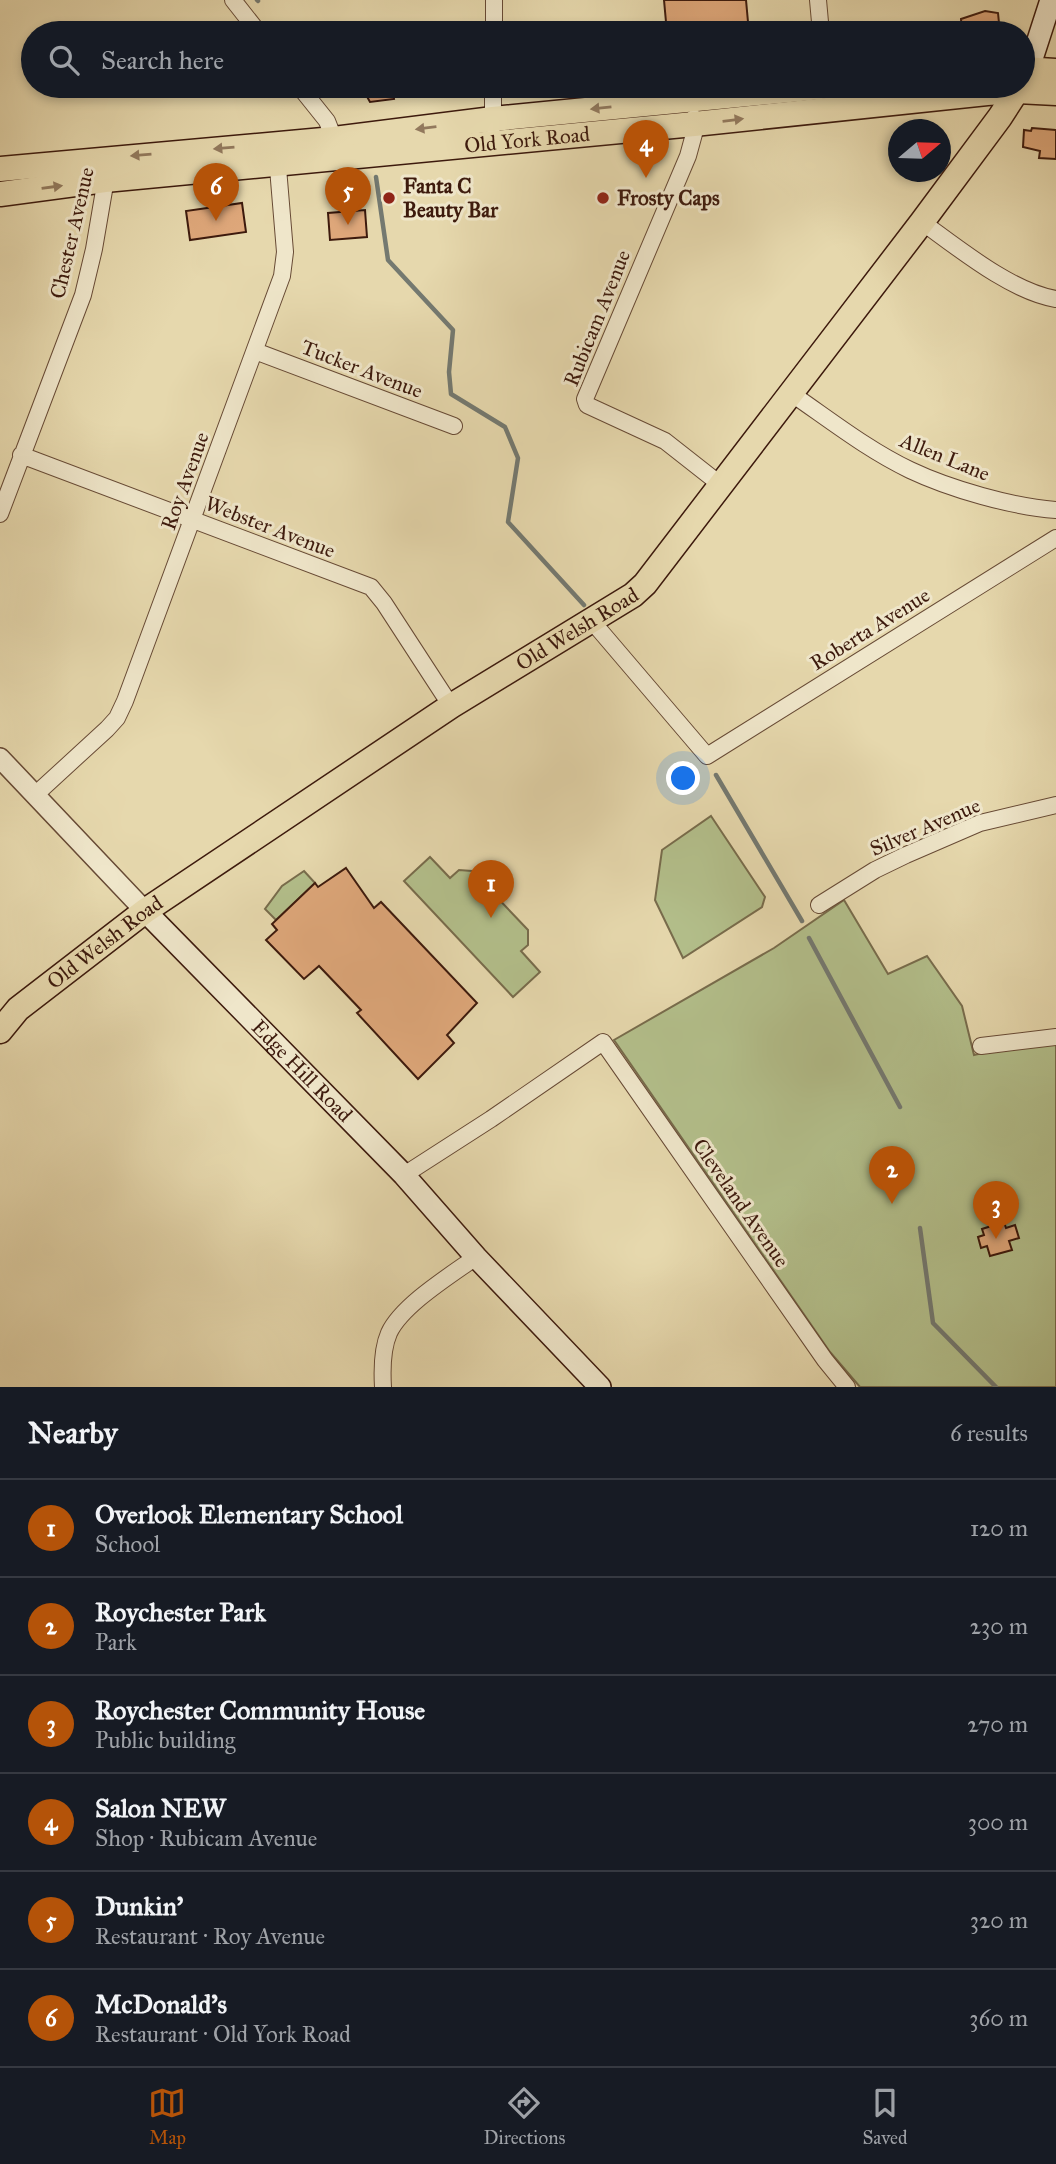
<!DOCTYPE html>
<html lang="en">
<head>
<meta charset="utf-8">
<style>
  body { margin:0; font-family:"IM FELL Great Primer",serif; background:#20242c; color:#f1f3f6 }
  .compass { position:absolute; left:888px; top:119px; width:63px; height:63px; border-radius:50%; background:#171b24; box-shadow:0 4px 10px #0003; rotate:71deg }
  .you { position:absolute; left:684px; top:779px; width:24px; height:24px; margin:-18px; border:5px solid #fff; border-radius:50%; background:#1a73e8; box-shadow:0 0 0 10px #1a73e833 }
  .badge { display:grid; place-items:center; width:46px; height:46px; border-radius:50%; background:#b45309; color:#fff; font-size:23px; font-weight:700 }
  .pin { position:absolute; translate:-50% -58px; filter:drop-shadow(0 2px 4px #0008) }
  .pin::after { content:''; position:absolute; top:37px; width:24px; height:21px; background:inherit; clip-path:polygon(0 0,100% 0,50% 100%) }
  .list { margin:0; padding:0; list-style:none }
  h2 { display:flex; justify-content:space-between; align-items:center; height:91px; margin:0; padding:0 28px; font-size:30px }
  h2 small { font-size:23px; font-weight:400; color:#9ea1a6 }
  .list li { display:grid; grid-template-columns:46px 1fr auto; gap:21px; align-items:center; box-sizing:border-box; height:98px; padding:0 28px; border-top:2px solid #363941 }
  .list b { display:block; font-size:26px; white-space:nowrap }
  .list p { margin:0; font-size:23px; white-space:nowrap; color:#9ea1a6 }
  .list em { font-size:23px; font-style:normal; color:#9ea1a6 }
  .icon { flex:none; width:38px; height:38px; fill:none; stroke:currentColor; stroke-width:2; stroke-linecap:round; stroke-linejoin:round }
  .map { position:relative; flex:none; width:1056px; height:1387px; overflow:hidden }
  .search { position:absolute; background:#171b24; box-shadow:0 4px 10px #0003; left:21px; right:21px; top:21px; height:77px; display:flex; align-items:center; gap:18px; box-sizing:border-box; padding:0 24px; border-radius:38px; color:#9ea1a6; font-size:26px }
  .sheet { height:679px; background:#171b24 }
  nav { display:flex; justify-content:space-around; align-items:center; box-sizing:border-box; height:98px; border-top:2px solid #363941; background:#171b24; font-size:19px; color:#9ea1a6 }
  nav a { display:grid; justify-items:center; gap:4px }
  nav .on { color:#b45309 }
  .map>svg:first-child { display:block }
  .green { fill:#b3bf8b; stroke:#786c4c; stroke-width:2 }
  .lines { fill:none; stroke-linecap:round; stroke-linejoin:round }
  .stream { stroke:#747970; stroke-width:4.5 }
  .building { fill:#dea77a; stroke:#3d1a0d; stroke-width:2 }
  .minor-casing { stroke:#674a35; stroke-width:18 }
  .tertiary-casing { stroke:#674a35; stroke-width:22 }
  .secondary-casing { stroke:#3d1a0d; stroke-width:24 }
  .primary-casing { stroke:#3d1a0d; stroke-width:27 }
  .trunk-casing { stroke:#3d1a0d; stroke-width:27 }
  .minor { stroke:#efe6ca; stroke-width:16 }
  .tertiary { stroke:#efe6ca; stroke-width:19 }
  .secondary { stroke:#efe6ca; stroke-width:21 }
  .primary { stroke:#e6d8ad; stroke-width:24 }
  .trunk { stroke:#e6d8ad; stroke-width:24 }
  .oneway { fill:#92795d }
  .poi-dot { fill:#8f2418; stroke:#efe6ca; stroke-width:2.5 }
  .labels { text-anchor:middle; stroke-width:6; stroke-linejoin:round; paint-order:stroke }
  .street-label { font-size:21px; fill:#3d1a0d; stroke:#efe6ca }
  .poi-label { font-size:21px; font-weight:bold; fill:#3d1a0d; stroke:#efe6ca; text-anchor:start }
</style>
</head>
<body>
<div class="map">
<svg width="1056" height="1387" viewBox="0 0 1056 1387">
  <rect width="100%" height="100%" fill="#e6d8ad"/>
  <filter id="stains"><feTurbulence type="fractalNoise" baseFrequency=".00286" numOctaves="4"/><feColorMatrix values="0 0 0 0 .2 0 0 0 0 .09 0 0 0 0 .02 0 0 0 .5 -.17"/></filter>
  <radialGradient id="worn" r=".72"><stop offset=".6" stop-color="#630" stop-opacity="0"/><stop offset="1" stop-color="#630" stop-opacity=".3"/></radialGradient>
  <path class="green" d="M711,816L765,897L762,907L683,958L655,900L662,850Z
    M430,857L450,878L459,870L472,871L528,930V945L521,951L540,972L513,997L404,881Z
    M304,871L315,883L276,920L265,909L282,886Z
    M844,900L888,974L927,956L962,1006L974,1055L995,1050L1056,1044V1387H860L830,1352L614,1040L774,948Z"/>
  <g class="lines">
    <path class="stream" d="M257,0L258,1
      M376,177L388,260L453,330L449,372L451,394L505,427L518,458L508,522L584,605
      M716,775L802,921
      M809,938L900,1107
      M920,1228L933,1323L996,1387"/>
  </g>
  <path class="building" d="M664,0H746L749,33H667Z
    M985,11L998,13L1000,33H962L961,19Z
    M361,86H392L394,99L370,102Z
    M1032,128L1056,130V159L1039,158L1040,151L1023,147L1024,130L1031,131Z
    M242,203L246,232L190,240L186,211Z
    M365,210L367,237L330,240L328,213Z
    M346,868L374,908L381,902L477,1003L447,1035L454,1043L418,1079L357,1013L361,1010L319,966L304,979L266,940L277,930L272,924L315,883L318,887Z
    M1004,1222L1006,1228L1015,1225L1019,1238L1009,1241L1012,1250L990,1256L987,1246L981,1248L978,1237L984,1235L982,1229Z"/>
  <g class="lines">
    <defs>
      <path id="minor" d="M233,0L259,33
        M818,0L821,33
        M494,33V0
        M299,86L327,121L334,139
        M493,86V126
        M694,118V134L688,156L585,399L587,405L665,441L721,485
        M922,222C958,248 1012,292 1056,299
        M255,351L454,426
        M792,394C830,420 868,450 910,470C950,489 1013,507 1056,510
        M21,455L371,587L384,603L451,706
        M0,514L83,295L94,249L107,173
        M591,620L707,756L1056,538
        M35,795L107,729L117,718L125,701L282,276L285,252L277,156
        M819,905L875,870L906,855L980,823L1056,805
        M981,1046L1056,1037
        M404,1175L491,1119L603,1042L825,1360L847,1387
        M383,1387C382,1370 382,1349 389,1333C402,1305 451,1275 476,1257"/>
      <path id="tertiary" d="M0,758L145,911"/>
      <g id="secondary">
        <path d="M1029,68L1051,0"/>
        <path id="s1" d="M145,911L404,1175L476,1257L600,1387"/>
      </g>
      <g id="primary">
        <path id="s2" d="M0,1031L18,1009L145,911L451,706L633,595L645,584L922,222L1000,117L1020,86"/>
      </g>
      <g id="trunk">
        <path d="M1023,69L1056,71"/>
        <path d="M0,169L334,139L493,119L831,86"/>
        <path id="s3" d="M0,194L105,180L694,124L987,93L1017,91L1056,93"/>
      </g>
    </defs>
    <use href="#minor" class="minor-casing"/>
    <use href="#tertiary" class="tertiary-casing"/>
    <use href="#secondary" class="secondary-casing"/>
    <use href="#primary" class="primary-casing"/>
    <use href="#trunk" class="trunk-casing"/>
    <use href="#minor" class="minor"/>
    <use href="#tertiary" class="tertiary"/>
    <use href="#secondary" class="secondary"/>
    <use href="#primary" class="primary"/>
    <use href="#trunk" class="trunk"/>
  </g>
  <defs><path id="oneway-solid" d="M-6-.8H1V-3.2L6.5 0L1 3.2V.8H-6Z" transform="scale(1.75)"/></defs>
  <g class="oneway">
    <use href="#oneway-solid" transform="translate(601 108) rotate(174)"/>
    <use href="#oneway-solid" transform="translate(733 120) rotate(-7)"/>
    <use href="#oneway-solid" transform="translate(426 128) rotate(173)"/>
    <use href="#oneway-solid" transform="translate(224 148) rotate(175)"/>
    <use href="#oneway-solid" transform="translate(141 155) rotate(175)"/>
    <use href="#oneway-solid" transform="translate(52 187) rotate(-8)"/>
  </g>
  <g class="poi-dot">
    <circle cx="389" cy="198" r="7"/>
    <circle cx="603" cy="198" r="7"/>
  </g>
  <g class="labels">
    <g class="street-label">
      <text dy="7" stroke="none"><textPath href="#s3" startOffset="530">Old York Road</textPath></text>
      <text transform="translate(72 233) rotate(-77)" y="7">Chester Avenue</text>
      <text transform="translate(597 318) rotate(-68)" y="7">Rubicam Avenue</text>
      <text transform="translate(362 369) rotate(21)" y="7">Tucker Avenue</text>
      <text transform="translate(945 457) rotate(22)" y="7">Allen Lane</text>
      <text transform="translate(185 481) rotate(-70)" y="7">Roy Avenue</text>
      <text transform="translate(270 527) rotate(21)" y="7">Webster Avenue</text>
      <text dy="7" stroke="none"><textPath href="#s2" startOffset="705">Old Welsh Road</textPath></text>
      <text transform="translate(870 629) rotate(-32)" y="7">Roberta Avenue</text>
      <text transform="translate(925 827) rotate(-23)" y="7">Silver Avenue</text>
      <text dy="7" stroke="none"><textPath href="#s2" startOffset="138">Old Welsh Road</textPath></text>
      <text dy="7" stroke="none"><textPath href="#s1" startOffset="224">Edge Hill Road</textPath></text>
      <text transform="translate(741 1203) rotate(55)" y="7">Cleveland Avenue</text>
    </g>
    <g class="poi-label">
      <text x="403" y="193">Fanta C<tspan x="403" dy="24">Beauty Bar</tspan></text>
      <text x="617" y="205">Frosty Caps</text>
    </g>
  </g>
  <rect width="100%" height="100%" filter="url(#stains)"/>
  <rect width="100%" height="100%" fill="url(#worn)"/>
</svg>
<svg class="compass" viewBox="-18 -18 36 36"><path d="M0-13l5 13h-10z" fill="#e53935"/><path d="M0 13l5-13h-10z" fill="#9ea1a6"/></svg>
<div class="you"></div>
<div class="pin badge" style="left:491px;top:918px">1</div>
<div class="pin badge" style="left:892px;top:1204px">2</div>
<div class="pin badge" style="left:996px;top:1239px">3</div>
<div class="pin badge" style="left:646px;top:178px">4</div>
<div class="pin badge" style="left:348px;top:225px">5</div>
<div class="pin badge" style="left:216px;top:221px">6</div>
<div class="search"><svg class="icon" aria-label="search" viewBox="0 0 24 24"><circle cx="10" cy="10" r="6"/><path d="M15 15l6 6"/></svg>Search here</div>
</div>
<section class="sheet">
<h2>Nearby<small>6 results</small></h2>
<ul class="list">
<li><span class="badge">1</span><div><b>Overlook Elementary School</b><p>School</p></div><em>120 m</em></li>
<li><span class="badge">2</span><div><b>Roychester Park</b><p>Park</p></div><em>230 m</em></li>
<li><span class="badge">3</span><div><b>Roychester Community House</b><p>Public building</p></div><em>270 m</em></li>
<li><span class="badge">4</span><div><b>Salon NEW</b><p>Shop · Rubicam Avenue</p></div><em>300 m</em></li>
<li><span class="badge">5</span><div><b>Dunkin'</b><p>Restaurant · Roy Avenue</p></div><em>320 m</em></li>
<li><span class="badge">6</span><div><b>McDonald's</b><p>Restaurant · Old York Road</p></div><em>360 m</em></li>
</ul>
</section>
<nav>
<a class="on"><svg class="icon" aria-label="map" viewBox="0 0 24 24"><path d="M3 6l6-2 6 2 6-2v14l-6 2-6-2-6 2zM9 4v14M15 6v14"/></svg>Map</a>
<a><svg class="icon" aria-label="directions" viewBox="0 0 24 24"><path d="M12 3l9 9-9 9-9-9zM9 14v-3h6M13 9l2 2-2 2"/></svg>Directions</a>
<a><svg class="icon" aria-label="saved" viewBox="0 0 24 24"><path d="M7 4h10v16l-5-4-5 4z"/></svg>Saved</a>
</nav>
</body>
</html>
